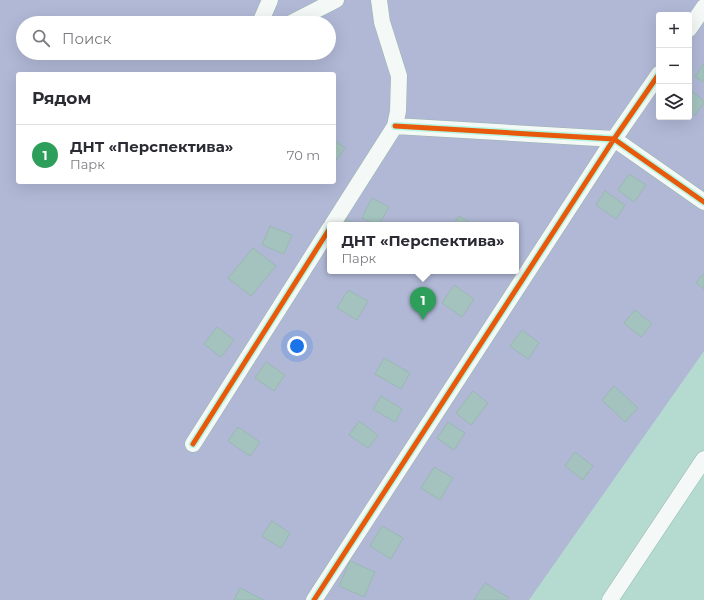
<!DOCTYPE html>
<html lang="ru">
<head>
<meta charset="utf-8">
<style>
  body { margin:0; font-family:Montserrat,sans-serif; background:#f7f7f7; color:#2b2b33 }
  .controls { position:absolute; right:12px; top:12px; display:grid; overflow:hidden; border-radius:4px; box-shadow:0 4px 16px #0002 }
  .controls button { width:36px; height:36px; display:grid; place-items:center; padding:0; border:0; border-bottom:1px solid #e1e1e2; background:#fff; color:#2b2b33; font:20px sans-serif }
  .you { position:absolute; left:297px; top:346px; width:14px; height:14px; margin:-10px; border:3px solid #fff; border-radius:50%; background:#1a73e8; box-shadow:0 0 0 6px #1a73e833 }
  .badge { display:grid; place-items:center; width:26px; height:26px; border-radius:50%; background:#3f5750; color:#fff; font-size:13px; font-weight:700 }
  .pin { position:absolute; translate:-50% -33px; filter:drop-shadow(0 1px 2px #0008) }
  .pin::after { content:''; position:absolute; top:21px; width:14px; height:12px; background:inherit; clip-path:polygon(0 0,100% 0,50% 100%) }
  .popup { position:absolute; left:327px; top:222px; width:192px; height:52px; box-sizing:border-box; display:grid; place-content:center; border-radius:4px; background:#fff; filter:drop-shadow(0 1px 3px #0005); font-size:13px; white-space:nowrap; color:#7c7c81 }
  .popup b { font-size:15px; color:#2b2b33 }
  .popup::after { content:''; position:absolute; left:50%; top:100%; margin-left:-8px; border:8px solid transparent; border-top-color:#fff }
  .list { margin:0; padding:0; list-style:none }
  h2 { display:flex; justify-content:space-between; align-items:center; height:52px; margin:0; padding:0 16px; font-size:17px }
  h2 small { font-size:13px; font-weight:400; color:#7c7c81 }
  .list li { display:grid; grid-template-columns:26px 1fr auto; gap:12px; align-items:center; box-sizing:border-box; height:60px; padding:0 16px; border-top:1px solid #e1e1e2 }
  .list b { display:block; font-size:15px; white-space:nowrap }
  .list p { margin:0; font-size:13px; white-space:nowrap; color:#7c7c81 }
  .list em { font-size:13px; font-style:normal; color:#7c7c81 }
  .icon { flex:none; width:22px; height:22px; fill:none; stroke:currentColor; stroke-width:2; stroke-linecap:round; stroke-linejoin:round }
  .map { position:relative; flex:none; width:704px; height:600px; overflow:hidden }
  .search { position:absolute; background:#fff; box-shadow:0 4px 16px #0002; left:16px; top:16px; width:320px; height:44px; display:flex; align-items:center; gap:10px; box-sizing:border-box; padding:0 14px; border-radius:22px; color:#7c7c81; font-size:15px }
  .panel { position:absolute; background:#fff; box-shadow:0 4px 16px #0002; left:16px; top:72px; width:320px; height:112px; border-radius:4px }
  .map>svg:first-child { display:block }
  .green { fill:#b0b8d6; fill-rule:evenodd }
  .building { fill:#a4c3be; stroke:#9ab8b4 }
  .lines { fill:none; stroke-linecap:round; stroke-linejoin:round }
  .minor-casing { stroke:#97b5ad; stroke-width:17 }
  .minor { stroke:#f4f9f8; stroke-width:16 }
  .cycleway-casing { stroke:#b3f7e4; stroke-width:8 }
  .cycleway { stroke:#e8590c; stroke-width:5 }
</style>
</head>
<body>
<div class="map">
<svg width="704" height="600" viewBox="0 0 704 600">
  <rect width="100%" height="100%" fill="#b5dad0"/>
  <path class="green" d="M0,0H704V351L529,600H0ZM659,15H689V117H659ZM23,23H329V53H23ZM18,74H334V182H18ZM330,225H516V271H330Z"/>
  <path class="building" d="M704,63V82L695,77Z
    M689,89L704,101V103L695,115L689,110Z
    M334,140L345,148L334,163Z
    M629,174L646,185L634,202L618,190Z
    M605,191L625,205L616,219L596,205Z
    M372,198L389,207L379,225H375L362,218Z
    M459,216L473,225H453Z
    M346,219L355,225H342Z
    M270,226L292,235L284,254L262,245Z
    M253,248L276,266L251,296L228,278Z
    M704,273V289L696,283Z
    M454,285L474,299L462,317L442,303Z
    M348,290L368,301L357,320L337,308Z
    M635,310L652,324L641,337L624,323Z
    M217,327L234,340L221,357L204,344Z
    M522,330L539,343L528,359L510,346Z
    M384,358L410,373L401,389L375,374Z
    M266,362L285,375L274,391L255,378Z
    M614,386L638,408L625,422L602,400Z
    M473,391L488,403L471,425L456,413Z
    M381,396L402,409L395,422L373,409Z
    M359,421L378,435L368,448L349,435Z
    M448,422L465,433L454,450L437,438Z
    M238,427L260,442L250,456L228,441Z
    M575,452L593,466L583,480L565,466Z
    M434,467L453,478L440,500L421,488Z
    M272,521L290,533L281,548L262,536Z
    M382,526L403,538L391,559L370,546Z
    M350,561L375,572L364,597L339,586Z
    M485,583L509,598L507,600H474Z
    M240,588L264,600H234Z"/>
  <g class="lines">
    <defs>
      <path id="minor" d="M260,23L270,0
        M291,23L336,0
        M689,29L704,7
        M395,126L614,139L704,202
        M332,225L395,126L398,111L399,76L382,22L379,0
        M193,444L330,228
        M314,600L614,139L659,74
        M610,600L704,459"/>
    </defs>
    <use href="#minor" class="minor-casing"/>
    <use href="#minor" class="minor"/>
    <defs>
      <path id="cycleway" d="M395,126L614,139L704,202
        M193,444L330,228
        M314,600L614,139L659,74"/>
    </defs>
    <use href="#cycleway" class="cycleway-casing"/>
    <use href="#cycleway" class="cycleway"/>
  </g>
</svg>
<div class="controls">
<button>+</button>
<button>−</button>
<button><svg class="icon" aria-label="layers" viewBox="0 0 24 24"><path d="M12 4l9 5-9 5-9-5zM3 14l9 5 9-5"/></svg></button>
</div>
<div class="you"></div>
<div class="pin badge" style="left:423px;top:320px;background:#2e9e5b">1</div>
<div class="popup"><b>ДНТ «Перспектива»</b>Парк</div>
<div class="search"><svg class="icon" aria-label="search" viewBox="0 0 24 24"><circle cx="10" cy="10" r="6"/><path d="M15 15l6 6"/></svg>Поиск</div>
<section class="panel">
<h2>Рядом<small></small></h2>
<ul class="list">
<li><span class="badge" style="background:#2e9e5b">1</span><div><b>ДНТ «Перспектива»</b><p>Парк</p></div><em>70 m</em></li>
</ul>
</section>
</div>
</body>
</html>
